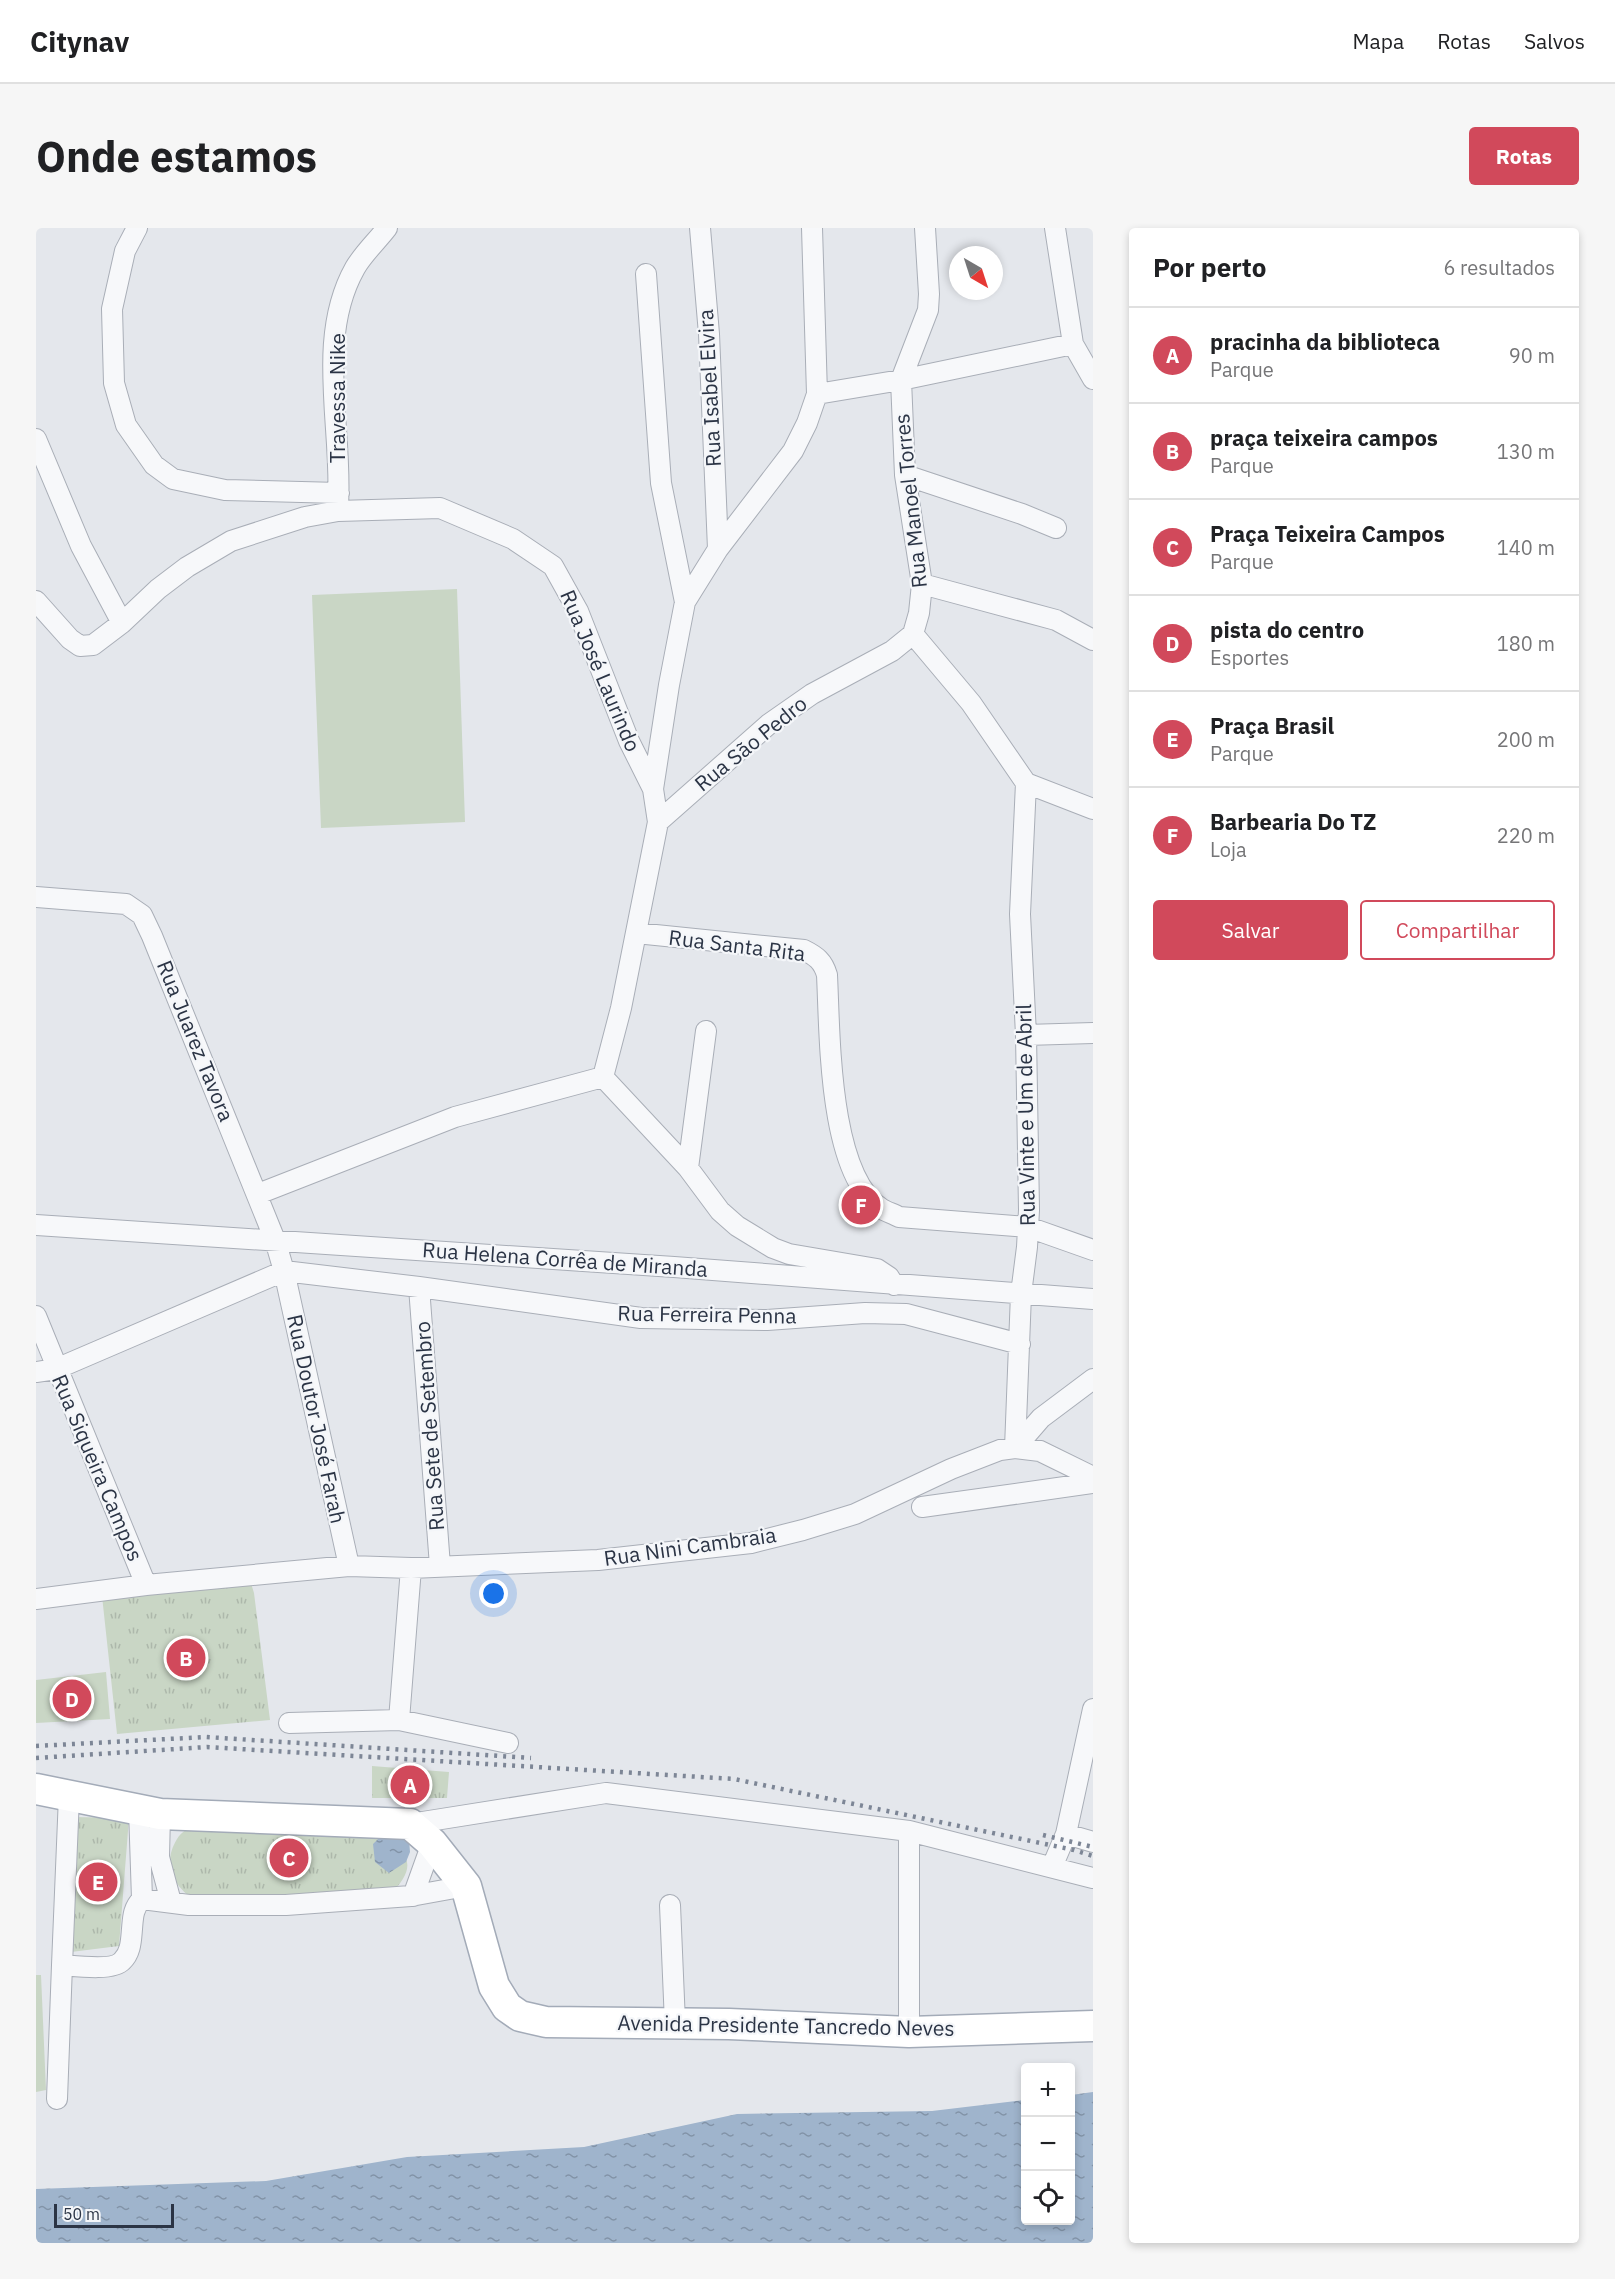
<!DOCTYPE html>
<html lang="pt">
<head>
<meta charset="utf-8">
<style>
  body { margin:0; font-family:"IBM Plex Sans",sans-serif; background:#f6f6f6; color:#202124 }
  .controls { position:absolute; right:18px; bottom:18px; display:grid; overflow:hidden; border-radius:6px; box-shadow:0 3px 9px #0003 }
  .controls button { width:54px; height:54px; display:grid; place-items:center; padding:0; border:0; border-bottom:2px solid #e0e0e0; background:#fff; color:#202124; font:30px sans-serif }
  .compass { position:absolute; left:913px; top:18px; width:54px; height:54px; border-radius:50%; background:#fff; box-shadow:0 3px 9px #0003; rotate:141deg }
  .scale { position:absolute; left:18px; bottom:15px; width:120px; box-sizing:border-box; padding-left:6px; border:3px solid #2b3445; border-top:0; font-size:16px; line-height:21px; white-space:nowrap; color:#2b3445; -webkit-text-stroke:4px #f4f6f9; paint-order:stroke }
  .you { position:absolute; left:458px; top:1366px; width:21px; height:21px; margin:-15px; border:4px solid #fff; border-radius:50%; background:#1a73e8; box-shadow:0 0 0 9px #1a73e833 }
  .badge { display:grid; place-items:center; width:39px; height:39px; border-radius:50%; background:#d1495b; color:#fff; font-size:20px; font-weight:700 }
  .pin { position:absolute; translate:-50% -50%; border:3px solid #fff; box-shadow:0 2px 6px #0006 }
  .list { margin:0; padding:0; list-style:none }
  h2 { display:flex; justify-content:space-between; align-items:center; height:78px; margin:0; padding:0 24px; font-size:26px }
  h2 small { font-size:20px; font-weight:400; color:#757577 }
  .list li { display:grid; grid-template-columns:39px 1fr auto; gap:18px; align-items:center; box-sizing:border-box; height:96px; padding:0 24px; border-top:2px solid #e0e0e0 }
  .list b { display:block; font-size:22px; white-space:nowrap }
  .list p { margin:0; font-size:20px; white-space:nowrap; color:#757577 }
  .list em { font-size:20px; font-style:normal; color:#757577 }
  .actions { display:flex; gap:12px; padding:18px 24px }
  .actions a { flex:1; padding:14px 0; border:2px solid #d1495b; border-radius:6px; text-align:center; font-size:21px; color:#d1495b }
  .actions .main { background:#d1495b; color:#fff }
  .icon { flex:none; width:33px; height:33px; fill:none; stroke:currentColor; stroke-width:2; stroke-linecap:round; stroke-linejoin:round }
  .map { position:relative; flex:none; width:1057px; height:2015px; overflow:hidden; border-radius:6px }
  header { display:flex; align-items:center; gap:36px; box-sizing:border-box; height:84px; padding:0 30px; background:#fff; border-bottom:2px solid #e0e0e0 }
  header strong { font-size:28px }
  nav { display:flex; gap:33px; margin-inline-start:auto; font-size:21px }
  .intro { display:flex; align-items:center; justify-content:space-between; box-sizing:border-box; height:144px; padding:0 36px }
  h1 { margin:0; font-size:42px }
  .button { padding:15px 27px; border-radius:6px; background:#d1495b; color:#fff; font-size:21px; font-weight:700 }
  main { display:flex; gap:36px; padding:0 36px }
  aside { flex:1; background:#fff; border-radius:6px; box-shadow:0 3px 9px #0003 }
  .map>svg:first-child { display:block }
  .grass { fill:url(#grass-tufts) }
  .pitch { fill:#c9d6c5 }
  .water { fill:url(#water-ripples) }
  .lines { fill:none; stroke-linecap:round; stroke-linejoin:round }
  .street-casing { stroke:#a9aeb7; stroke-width:22 }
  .primary-casing { stroke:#a3abb8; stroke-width:33 }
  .street { stroke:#f7f8fa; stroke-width:20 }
  .primary { stroke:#fff; stroke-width:30 }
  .rail { stroke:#7d8696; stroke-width:4.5; stroke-dasharray:3 6; stroke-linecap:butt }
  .labels { text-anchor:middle; stroke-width:4.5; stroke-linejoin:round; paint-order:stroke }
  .street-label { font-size:21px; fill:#2b3445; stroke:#f4f6f9 }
</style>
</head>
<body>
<header>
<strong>Citynav</strong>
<nav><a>Mapa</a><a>Rotas</a><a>Salvos</a></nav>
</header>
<div class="intro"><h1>Onde estamos</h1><a class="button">Rotas</a></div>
<main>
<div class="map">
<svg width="1057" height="2015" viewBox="0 0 1057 2015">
  <defs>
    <pattern id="grass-tufts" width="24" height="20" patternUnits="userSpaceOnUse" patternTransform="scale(1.5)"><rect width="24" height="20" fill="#c9d6c5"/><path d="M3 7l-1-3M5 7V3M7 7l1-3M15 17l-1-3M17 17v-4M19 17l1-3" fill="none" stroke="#adb8ab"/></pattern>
    <pattern id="water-ripples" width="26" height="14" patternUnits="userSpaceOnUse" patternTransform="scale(1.5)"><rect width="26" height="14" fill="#9fb4cc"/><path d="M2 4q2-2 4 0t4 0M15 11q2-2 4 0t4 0" fill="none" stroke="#8293a7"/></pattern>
  </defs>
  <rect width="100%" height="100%" fill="#e4e7ec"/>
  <path class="grass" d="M214,1352L218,1365L234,1492L81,1506L66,1368Z
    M336,1538L413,1544L411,1570H336Z
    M37,1589L93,1590L83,1718L35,1724Z
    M159,1595L350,1602C375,1631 381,1639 352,1669L162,1674C138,1660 125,1637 141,1611C145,1604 153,1600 159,1595Z"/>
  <path class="pitch" d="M421,361L429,594L285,600L276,367Z
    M70,1444L74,1491L0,1495V1452Z
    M0,1747H5L10,1862L0,1864Z"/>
  <path class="water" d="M349,1604L373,1611L374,1624L370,1634L353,1645L339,1634L337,1616Z
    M1057,1864V2015H0V1961L230,1953L371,1929L548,1919L701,1886L896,1883L989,1872L990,1992H1034L1035,1867Z"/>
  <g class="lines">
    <defs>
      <path id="street" d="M101,0L89,23L76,81L78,155L90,197L118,237L137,251L189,262L303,265
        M664,0L673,106L682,321
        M1019,0L1037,116L1057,151
        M610,46L625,255L649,374
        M781,166L865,152L1037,116
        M0,211L45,318L86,395
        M869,247L986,286L1020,300
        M302,277C307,200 279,111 319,40C327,26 341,13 351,0
        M886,356L1020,392L1057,412
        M0,373L34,411L44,418L57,417L86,395L122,361L151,339L195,313L269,289L302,283L404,280L477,311L517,338L542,383L593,513L617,561
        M877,406L883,385L886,356L869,247L865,152L892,82L893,66L889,0
        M877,406L935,475L990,555
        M990,555L1057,581
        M622,594L617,561L633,457L649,374L682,321L757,223L771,195L781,166L776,0
        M0,669L90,676L106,687L116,708L239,1012L248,1043L313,1338
        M600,705L768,722C780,728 787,733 791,747C794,805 792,947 846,981C851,984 858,986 863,989L992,999L1057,1022
        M990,807L1057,805
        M567,849L585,780L622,594L733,496L776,466L856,423L877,406
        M567,849L652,940L684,983L701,998L737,1020L753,1026L841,1041L853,1049L858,1057
        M652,940L670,803
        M222,966L419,889L567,849
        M0,997L638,1039L1057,1071
        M383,1059L404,1338
        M0,1088L110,1357
        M0,1144L20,1141L248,1043L383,1059L605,1090L731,1092L829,1085L870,1086L984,1116
        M979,1220L985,1066L991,1019L993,982L990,807L984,686L990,555
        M979,1220L1005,1190L1057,1151
        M886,1279L1057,1255
        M0,1371L110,1357L313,1338L375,1340L562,1332L715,1315L767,1302L819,1286L915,1241L964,1222L979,1220L1004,1223L1057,1249
        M363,1492L375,1340
        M253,1495L363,1492L472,1515
        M124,1586L123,1629L135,1674
        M374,1596L570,1565L873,1603L1057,1650
        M1030,1606L1057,1614
        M1016,1639L1030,1606L1057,1481
        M377,1668L396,1615
        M106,1671L153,1677H250L375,1668L430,1658
        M634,1677L639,1795
        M26,1737L33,1568
        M873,1804V1603
        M21,1871L26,1737C39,1738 77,1743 86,1733C95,1725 95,1712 96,1701C97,1689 97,1680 106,1671L103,1581"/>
      <path id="primary" d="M0,1561L124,1586L374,1596L396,1615L430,1658L458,1758L471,1779L484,1788L510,1794L693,1796L873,1804L1057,1798"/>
    </defs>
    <use href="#street" class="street-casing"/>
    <use href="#primary" class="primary-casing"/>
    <use href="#street" class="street"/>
    <use href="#primary" class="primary"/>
    <path class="rail" d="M0,1518L170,1509L495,1530
      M0,1530L171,1519L698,1551L1038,1622L1057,1628
      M1007,1607L1057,1619"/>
  </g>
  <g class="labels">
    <g class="street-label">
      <text transform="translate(674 160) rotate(-93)" y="7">Rua Isabel Elvira</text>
      <text transform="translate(302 170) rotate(-90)" y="7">Travessa Nike</text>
      <text transform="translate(875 273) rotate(-96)" y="7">Rua Manoel Torres</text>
      <text transform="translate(564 443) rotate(67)" y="7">Rua José Laurindo</text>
      <text transform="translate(715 516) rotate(-39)" y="7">Rua São Pedro</text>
      <text transform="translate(701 718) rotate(7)" y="7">Rua Santa Rita</text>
      <text transform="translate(159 813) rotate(68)" y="7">Rua Juarez Tavora</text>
      <text transform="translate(990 887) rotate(-91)" y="7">Rua Vinte e Um de Abril</text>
      <text transform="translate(529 1032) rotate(4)" y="7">Rua Helena Corrêa de Miranda</text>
      <text transform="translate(671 1087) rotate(1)" y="7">Rua Ferreira Penna</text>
      <text transform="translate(280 1191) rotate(78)" y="7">Rua Doutor José Farah</text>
      <text transform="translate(394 1198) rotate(-94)" y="7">Rua Sete de Setembro</text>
      <text transform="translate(61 1240) rotate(67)" y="7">Rua Siqueira Campos</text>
      <text transform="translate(654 1319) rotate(-8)" y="7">Rua Nini Cambraia</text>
      <text transform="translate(750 1798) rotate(1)" y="7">Avenida Presidente Tancredo Neves</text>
    </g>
  </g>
</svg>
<div class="controls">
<button>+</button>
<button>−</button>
<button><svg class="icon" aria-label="locate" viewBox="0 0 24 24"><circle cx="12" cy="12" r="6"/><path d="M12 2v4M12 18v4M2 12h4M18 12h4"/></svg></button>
</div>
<svg class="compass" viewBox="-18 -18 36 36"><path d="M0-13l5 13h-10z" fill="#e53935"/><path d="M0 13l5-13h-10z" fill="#757577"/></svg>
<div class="scale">50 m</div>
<div class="you"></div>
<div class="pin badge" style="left:374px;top:1557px">A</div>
<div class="pin badge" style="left:150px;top:1430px">B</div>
<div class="pin badge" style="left:253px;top:1630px">C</div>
<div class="pin badge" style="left:36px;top:1471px">D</div>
<div class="pin badge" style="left:62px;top:1654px">E</div>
<div class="pin badge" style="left:825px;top:977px">F</div>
</div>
<aside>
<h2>Por perto<small>6 resultados</small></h2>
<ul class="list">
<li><span class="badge">A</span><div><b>pracinha da biblioteca</b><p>Parque</p></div><em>90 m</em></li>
<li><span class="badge">B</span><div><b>praça teixeira campos</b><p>Parque</p></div><em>130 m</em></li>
<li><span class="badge">C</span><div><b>Praça Teixeira Campos</b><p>Parque</p></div><em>140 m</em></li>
<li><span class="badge">D</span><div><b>pista do centro</b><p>Esportes</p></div><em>180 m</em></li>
<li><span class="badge">E</span><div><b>Praça Brasil</b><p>Parque</p></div><em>200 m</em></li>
<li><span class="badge">F</span><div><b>Barbearia Do TZ</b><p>Loja</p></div><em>220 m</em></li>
</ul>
<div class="actions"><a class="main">Salvar</a><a>Compartilhar</a></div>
</aside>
</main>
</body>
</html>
